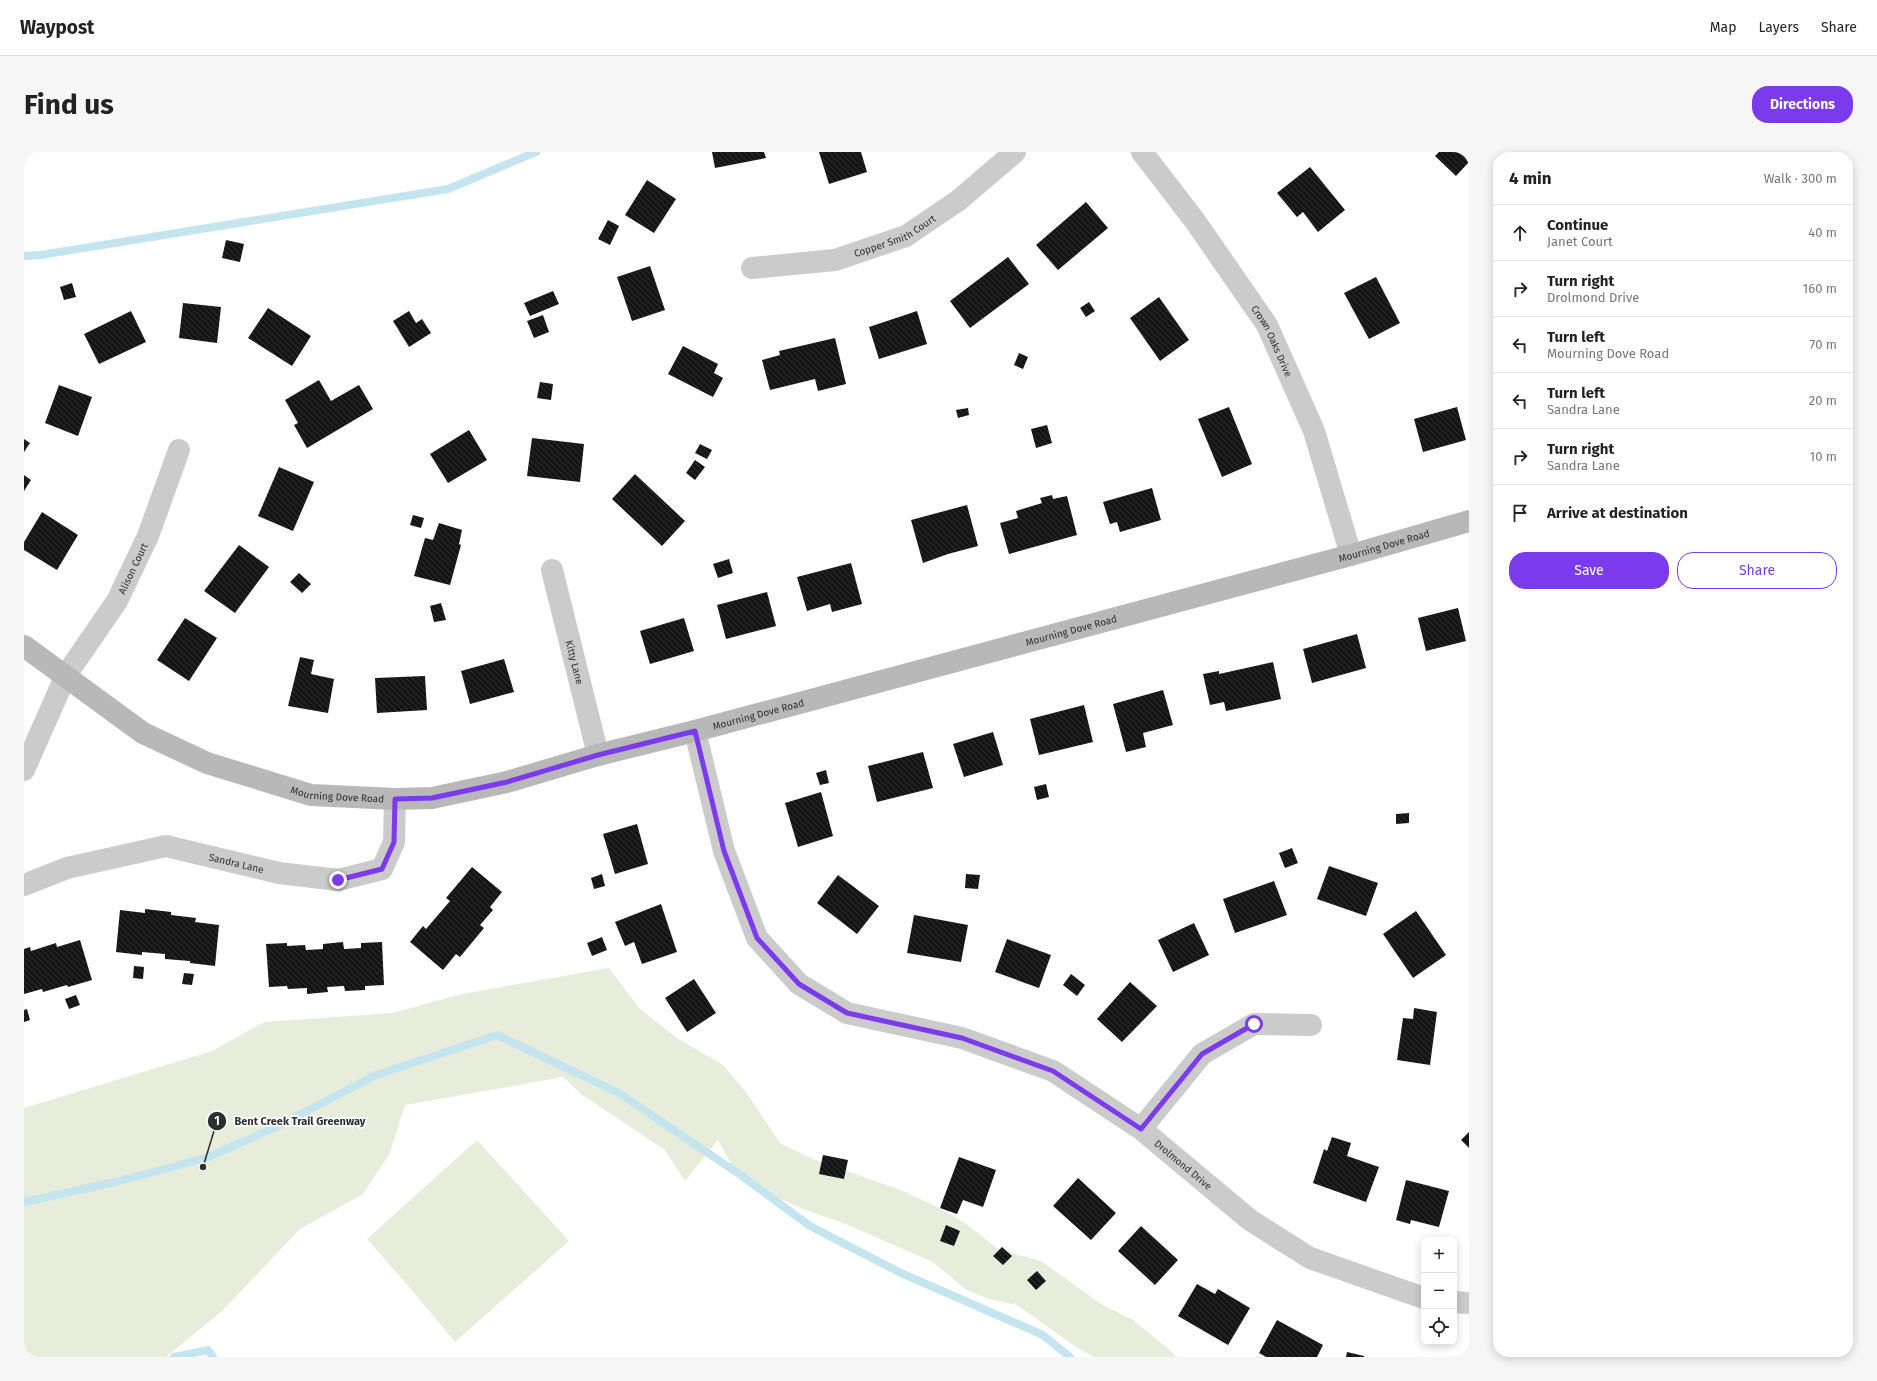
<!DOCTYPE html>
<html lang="en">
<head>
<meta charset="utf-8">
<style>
  body { margin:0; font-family:"Fira Sans",sans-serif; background:#f6f6f6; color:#222 }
  .controls { position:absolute; right:12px; bottom:12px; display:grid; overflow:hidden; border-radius:8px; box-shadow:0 2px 10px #0003 }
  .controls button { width:36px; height:36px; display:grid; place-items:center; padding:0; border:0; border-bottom:1px solid #e0e0e0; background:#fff; color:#222; font:20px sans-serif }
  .stop { position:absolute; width:12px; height:12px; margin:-9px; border:3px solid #7c3aed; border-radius:50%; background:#fff }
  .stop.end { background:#7c3aed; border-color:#fff; box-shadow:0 1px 4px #0008 }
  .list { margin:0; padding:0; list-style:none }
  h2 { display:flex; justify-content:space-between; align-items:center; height:52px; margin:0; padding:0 16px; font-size:17px }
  h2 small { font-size:13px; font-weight:400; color:#767676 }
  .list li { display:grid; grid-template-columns:26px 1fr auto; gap:12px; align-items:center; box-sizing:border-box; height:56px; padding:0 16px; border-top:1px solid #e0e0e0 }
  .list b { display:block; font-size:15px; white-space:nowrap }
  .list p { margin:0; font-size:13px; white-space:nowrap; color:#767676 }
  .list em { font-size:13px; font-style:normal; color:#767676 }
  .actions { display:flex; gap:8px; padding:12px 16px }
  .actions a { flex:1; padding:9px 0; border:1px solid #7c3aed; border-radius:16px; text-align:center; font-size:14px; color:#7c3aed }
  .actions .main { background:#7c3aed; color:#fff }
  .icon { flex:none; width:22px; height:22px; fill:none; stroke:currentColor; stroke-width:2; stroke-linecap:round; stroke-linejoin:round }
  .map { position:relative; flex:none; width:1445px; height:1205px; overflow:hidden; border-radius:16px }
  header { display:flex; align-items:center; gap:24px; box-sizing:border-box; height:56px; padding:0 20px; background:#fff; border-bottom:1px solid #e0e0e0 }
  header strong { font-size:19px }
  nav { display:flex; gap:22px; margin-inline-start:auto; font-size:14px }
  .intro { display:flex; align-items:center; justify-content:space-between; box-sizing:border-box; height:96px; padding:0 24px }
  h1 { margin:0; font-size:28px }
  .button { padding:10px 18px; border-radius:16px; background:#7c3aed; color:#fff; font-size:14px; font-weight:700 }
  main { display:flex; gap:24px; padding:0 24px }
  aside { flex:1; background:#fff; border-radius:16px; box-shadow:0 2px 10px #0003 }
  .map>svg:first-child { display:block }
  .park { fill:#e7edda }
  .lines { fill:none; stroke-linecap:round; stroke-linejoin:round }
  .stream { stroke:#c4e5ef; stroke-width:8 }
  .building { fill:url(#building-back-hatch) }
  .street { stroke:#cbcbcb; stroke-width:22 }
  .secondary { stroke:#b8b8b8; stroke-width:22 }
  .route { stroke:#7c3aed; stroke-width:5 }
  .labels { text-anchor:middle; stroke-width:4; stroke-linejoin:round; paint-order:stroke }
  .street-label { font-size:10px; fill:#2e2e2e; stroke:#fff }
  .leader { fill:none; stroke:#2e2e2e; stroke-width:1.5 }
  .callout-dot { fill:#2e2e2e; stroke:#fff; stroke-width:1.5 }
  .mark-label { font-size:12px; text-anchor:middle; font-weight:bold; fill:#fff }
  .callout-label { font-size:11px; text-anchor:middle; font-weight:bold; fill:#2e2e2e; stroke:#fff; stroke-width:4; stroke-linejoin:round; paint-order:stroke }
</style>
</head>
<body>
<header>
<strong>Waypost</strong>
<nav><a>Map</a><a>Layers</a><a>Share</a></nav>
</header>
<div class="intro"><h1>Find us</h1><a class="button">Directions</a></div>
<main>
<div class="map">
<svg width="1445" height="1205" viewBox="0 0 1445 1205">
  <defs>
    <pattern id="building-back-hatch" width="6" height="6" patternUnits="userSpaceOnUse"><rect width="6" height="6" fill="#151515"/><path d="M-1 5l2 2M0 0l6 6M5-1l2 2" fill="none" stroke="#2f2f2f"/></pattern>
  </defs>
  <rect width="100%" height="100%" fill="#fff"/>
  <path class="park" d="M585,816L616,857L653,886L699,913L722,940L756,991L789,1007L879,1039L915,1056L941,1071L974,1097L1017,1109L1077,1152L1109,1168L1141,1194L1153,1205H1070L1052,1195L993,1153L965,1147L941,1137L909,1110L819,1071L779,1057L745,1042L713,1023L694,988L661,1029L641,998L558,943L539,925L381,953L366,1001L339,1042L276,1077L198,1159L142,1205H0V956L188,899L240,870L368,861L438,842Z
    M453,988L545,1089L431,1190L387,1137L343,1087Z"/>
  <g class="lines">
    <path class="stream" d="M0,104L17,103L424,37L512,0
      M0,1050L91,1030L182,1006L254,974L352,923L473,883L595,941L718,1024L786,1074L877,1121L1019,1183L1046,1205
      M150,1205L184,1198L189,1205"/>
  </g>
  <path class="building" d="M688,0H740L742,6L691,16Z
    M795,0H837L843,20L805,32Z
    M1415,0H1445V10L1432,24L1411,4Z
    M1286,15L1321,58L1294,80L1279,60L1273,65L1253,41Z
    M623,28L652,47L630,81L601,63Z
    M1062,50L1084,76L1034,118L1012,93Z
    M584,68L595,74L586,93L574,87Z
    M202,88L220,92L216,110L198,106Z
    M984,105L1005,132L946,176L926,149Z
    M626,114L641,158L608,169L593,125Z
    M1352,125L1376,171L1345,187L1320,141Z
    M48,131L52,145L40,148L36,135Z
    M529,139L535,152L506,164L500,151Z
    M1135,145L1165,188L1136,209L1106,166Z
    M1065,150L1071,159L1062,165L1056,156Z
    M159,151L197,155L193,191L155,186Z
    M244,156L287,184L268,214L224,186Z
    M107,159L122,190L75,212L60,182Z
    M385,159L392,171L398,167L407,181L385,195L369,169Z
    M893,159L903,192L855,207L845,175Z
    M519,163L525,180L510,186L503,169Z
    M811,186L822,232L794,239L791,227L746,238L738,208L756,203L755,199Z
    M659,194L694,212L690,221L699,226L689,245L644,222Z
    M995,201L1004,205L999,217L990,213Z
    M295,228L307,249L335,233L349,257L283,296L270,273L274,271L261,248Z
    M516,230L529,232L527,248L513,246Z
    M35,233L68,245L54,284L21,271Z
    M1205,255L1228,312L1198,325L1174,267Z
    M1433,255L1442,288L1399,300L1390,267Z
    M944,256L945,263L934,266L932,258Z
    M1023,273L1028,291L1012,296L1007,277Z
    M445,278L463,308L424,331L406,302Z
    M508,286L560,292L556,330L503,324Z
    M0,287L6,291L0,300Z
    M676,292L688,298L683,307L671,301Z
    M671,308L681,315L671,328L662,321Z
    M255,315L290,330L269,379L234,364Z
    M611,322L661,369L638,394L588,347Z
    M0,323L7,328L0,339Z
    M1128,336L1137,368L1096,380L1093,370L1086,372L1079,350Z
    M1028,343L1029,347L1043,344L1053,383L985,402L976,371L994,366L992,359L1018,351L1016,346Z
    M943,353L954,394L924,402L899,411L887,368Z
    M18,360L54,383L33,418L0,398V390Z
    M389,363L400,366L397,376L386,373Z
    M415,371L438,378L435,392L437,393L426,433L390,424L401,386L409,388Z
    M215,393L245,415L211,461L180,439Z
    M705,407L709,421L694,426L689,412Z
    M827,411L838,452L808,460L806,452L783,459L773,425Z
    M275,421L287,432L278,441L266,430Z
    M743,440L752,474L702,487L693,453Z
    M417,451L422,468L410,470L406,454Z
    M1434,456L1442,489L1402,499L1394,466Z
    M161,466L193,486L165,529L133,508Z
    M660,466L670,499L626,512L616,479Z
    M1333,482L1342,516L1288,531L1279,497Z
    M276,505L290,508L287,522L310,527L304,561L264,554Z
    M480,507L490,540L446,552L437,519Z
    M1249,510L1257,547L1202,559L1200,550L1186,553L1179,522L1195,519V522Z
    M401,524L403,558L353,561L351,526Z
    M1139,538L1149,573L1119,581L1122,595L1102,600L1089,552Z
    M1060,553L1069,590L1015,603L1006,567Z
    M969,580L979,613L940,625L929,592Z
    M899,600L909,636L853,650L844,614Z
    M802,618L805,631L796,633L792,621Z
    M1022,632L1025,645L1013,648L1010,635Z
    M797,640L809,684L774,695L761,651Z
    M1385,661V671L1372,672V662Z
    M613,672L624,712L591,722L579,682Z
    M1268,696L1274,711L1261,716L1255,701Z
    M1305,714L1354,731L1342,764L1293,747Z
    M448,715L478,740L466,755L469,758L456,773L460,776L436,805L432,802L419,818L386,790L399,774L402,777L426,749L422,746Z
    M578,722L581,734L570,737L567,726Z
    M942,722L956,723L954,737L941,736Z
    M814,723L855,754L833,782L793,751Z
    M1250,729L1263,763L1211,781L1199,747Z
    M637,752L653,800L618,812L610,790L601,794L591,770Z
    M121,757L147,760V763L172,766L171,770L195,773L191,814L166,811V809L141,807V802L118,800V803L92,800L96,758L121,761Z
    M1392,759L1422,803L1389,826L1359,782Z
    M890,763L944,773L937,810L883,801Z
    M1170,771L1185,803L1149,820L1134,788Z
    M578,785L583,798L568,804L563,791Z
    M983,787L1027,803L1015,836L971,820Z
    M56,788L68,828L44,835L43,833L19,840L18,837L0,842V797L6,795L7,799L32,791L33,795Z
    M319,790L320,797L337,796V791L358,790L360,833L341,834V838L321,839L320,834L303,835L304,840L283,842V836L264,837L263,834L245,835L242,792L263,791V794L281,793L282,798L299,797V792Z
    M110,814L120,815L119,827L109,826Z
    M160,821L170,822L168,833L158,832Z
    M1047,822L1061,833L1053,844L1039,833Z
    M670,827L692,861L663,880L641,846Z
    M1106,830L1133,854L1098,890L1073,867Z
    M52,843L56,853L45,857L41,847Z
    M1390,856L1413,860L1406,913L1373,908L1379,866L1389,867Z
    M3,857L6,868L0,870V858Z
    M1445,980V996L1437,988Z
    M1308,985L1327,991L1323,1004L1355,1015L1342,1050L1289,1031L1300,997L1303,999Z
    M799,1003L824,1008L820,1027L795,1022Z
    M935,1005L972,1018L959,1055L939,1048L933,1062L916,1056Z
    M1054,1026L1092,1061L1067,1088L1029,1054Z
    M1382,1028L1425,1039L1415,1075L1387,1068L1386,1072L1372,1068Z
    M922,1073L936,1079L930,1094L916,1089Z
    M1117,1074L1154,1108L1131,1133L1094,1099Z
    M978,1095L988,1104L979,1113L969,1104Z
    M1013,1119L1022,1129L1012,1138L1003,1128Z
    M1173,1132L1191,1142L1194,1137L1226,1156L1204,1193L1154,1164Z
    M1253,1168L1299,1193L1293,1205H1242L1235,1201Z
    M1323,1200L1340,1204V1205H1322Z"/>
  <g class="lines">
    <g class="street">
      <path id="s1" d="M1118,0L1171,69L1243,173L1290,279L1327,403"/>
      <path id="s2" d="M728,116L811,108L882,84L935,48L991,0"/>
      <path id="s3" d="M528,418L574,603"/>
      <path id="s4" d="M671,579L700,699L733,786L775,832L823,861L938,886L1029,919L1117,977L1226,1068L1286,1106L1400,1146"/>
      <path id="s5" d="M0,618L42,523L93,449L124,384L155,298"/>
      <path id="s6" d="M0,733L43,716L142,694L255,721L314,728L358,717L370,690L371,647"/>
      <path d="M1117,977L1178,902L1230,872L1287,873"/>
      <path d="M1430,1150L1445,1151"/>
    </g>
    <path class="secondary" id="s7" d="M0,494L119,581L183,611L287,643L371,647L408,646L483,630L574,603L671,579L1327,403L1445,369"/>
  </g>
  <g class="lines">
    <path class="route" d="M314,728L358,717L370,690L371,647L408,646L483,630L574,603L671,579L700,699L733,786L775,832L823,861L938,886L1029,919L1117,977L1178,902L1230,872"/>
  </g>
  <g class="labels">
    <g class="street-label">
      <text dy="4" stroke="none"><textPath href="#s2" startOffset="148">Copper Smith Court</textPath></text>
      <text dy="4" stroke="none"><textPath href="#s1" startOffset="230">Crown Oaks Drive</textPath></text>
      <text dy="4" stroke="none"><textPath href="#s7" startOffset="1433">Mourning Dove Road</textPath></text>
      <text dy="4" stroke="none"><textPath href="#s5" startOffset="230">Alison Court</textPath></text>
      <text dy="4" stroke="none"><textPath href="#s7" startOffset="1109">Mourning Dove Road</textPath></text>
      <text dy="4" stroke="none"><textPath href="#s3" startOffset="95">Kitty Lane</textPath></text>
      <text dy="4" stroke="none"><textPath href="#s7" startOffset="785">Mourning Dove Road</textPath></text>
      <text dy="4" stroke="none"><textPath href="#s7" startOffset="353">Mourning Dove Road</textPath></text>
      <text dy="4" stroke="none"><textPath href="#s6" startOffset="220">Sandra Lane</textPath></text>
      <text dy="4" stroke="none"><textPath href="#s4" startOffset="710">Drolmond Drive</textPath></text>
    </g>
  </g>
  <path class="leader" d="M179 1015L193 969"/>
  <g class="callout-dot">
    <circle cx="179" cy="1015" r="4"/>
    <circle cx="193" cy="969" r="10"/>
  </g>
  <g class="mark-label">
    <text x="193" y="973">1</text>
  </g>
  <g class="callout-label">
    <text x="276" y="973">Bent Creek Trail Greenway</text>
  </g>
</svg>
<div class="controls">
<button>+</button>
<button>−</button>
<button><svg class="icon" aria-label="locate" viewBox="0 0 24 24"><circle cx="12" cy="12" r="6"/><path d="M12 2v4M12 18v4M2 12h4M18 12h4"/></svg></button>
</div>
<div class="stop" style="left:1230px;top:872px"></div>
<div class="stop end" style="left:314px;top:728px"></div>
</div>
<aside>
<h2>4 min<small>Walk · 300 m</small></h2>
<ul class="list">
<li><svg class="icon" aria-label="ahead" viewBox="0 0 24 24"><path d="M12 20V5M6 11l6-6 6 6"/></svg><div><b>Continue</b><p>Janet Court</p></div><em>40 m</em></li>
<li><svg class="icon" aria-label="right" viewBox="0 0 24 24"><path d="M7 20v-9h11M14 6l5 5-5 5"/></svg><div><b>Turn right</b><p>Drolmond Drive</p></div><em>160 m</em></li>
<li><svg class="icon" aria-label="left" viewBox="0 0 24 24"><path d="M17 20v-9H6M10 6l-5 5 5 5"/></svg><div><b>Turn left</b><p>Mourning Dove Road</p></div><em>70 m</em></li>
<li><svg class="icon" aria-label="left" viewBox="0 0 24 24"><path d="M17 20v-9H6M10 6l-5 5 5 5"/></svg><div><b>Turn left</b><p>Sandra Lane</p></div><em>20 m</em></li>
<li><svg class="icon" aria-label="right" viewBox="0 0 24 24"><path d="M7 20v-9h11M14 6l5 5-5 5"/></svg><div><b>Turn right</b><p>Sandra Lane</p></div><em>10 m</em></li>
<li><svg class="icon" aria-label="arrive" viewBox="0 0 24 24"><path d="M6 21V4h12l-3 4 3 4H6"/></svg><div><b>Arrive at destination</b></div></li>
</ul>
<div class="actions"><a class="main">Save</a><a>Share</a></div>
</aside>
</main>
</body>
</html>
